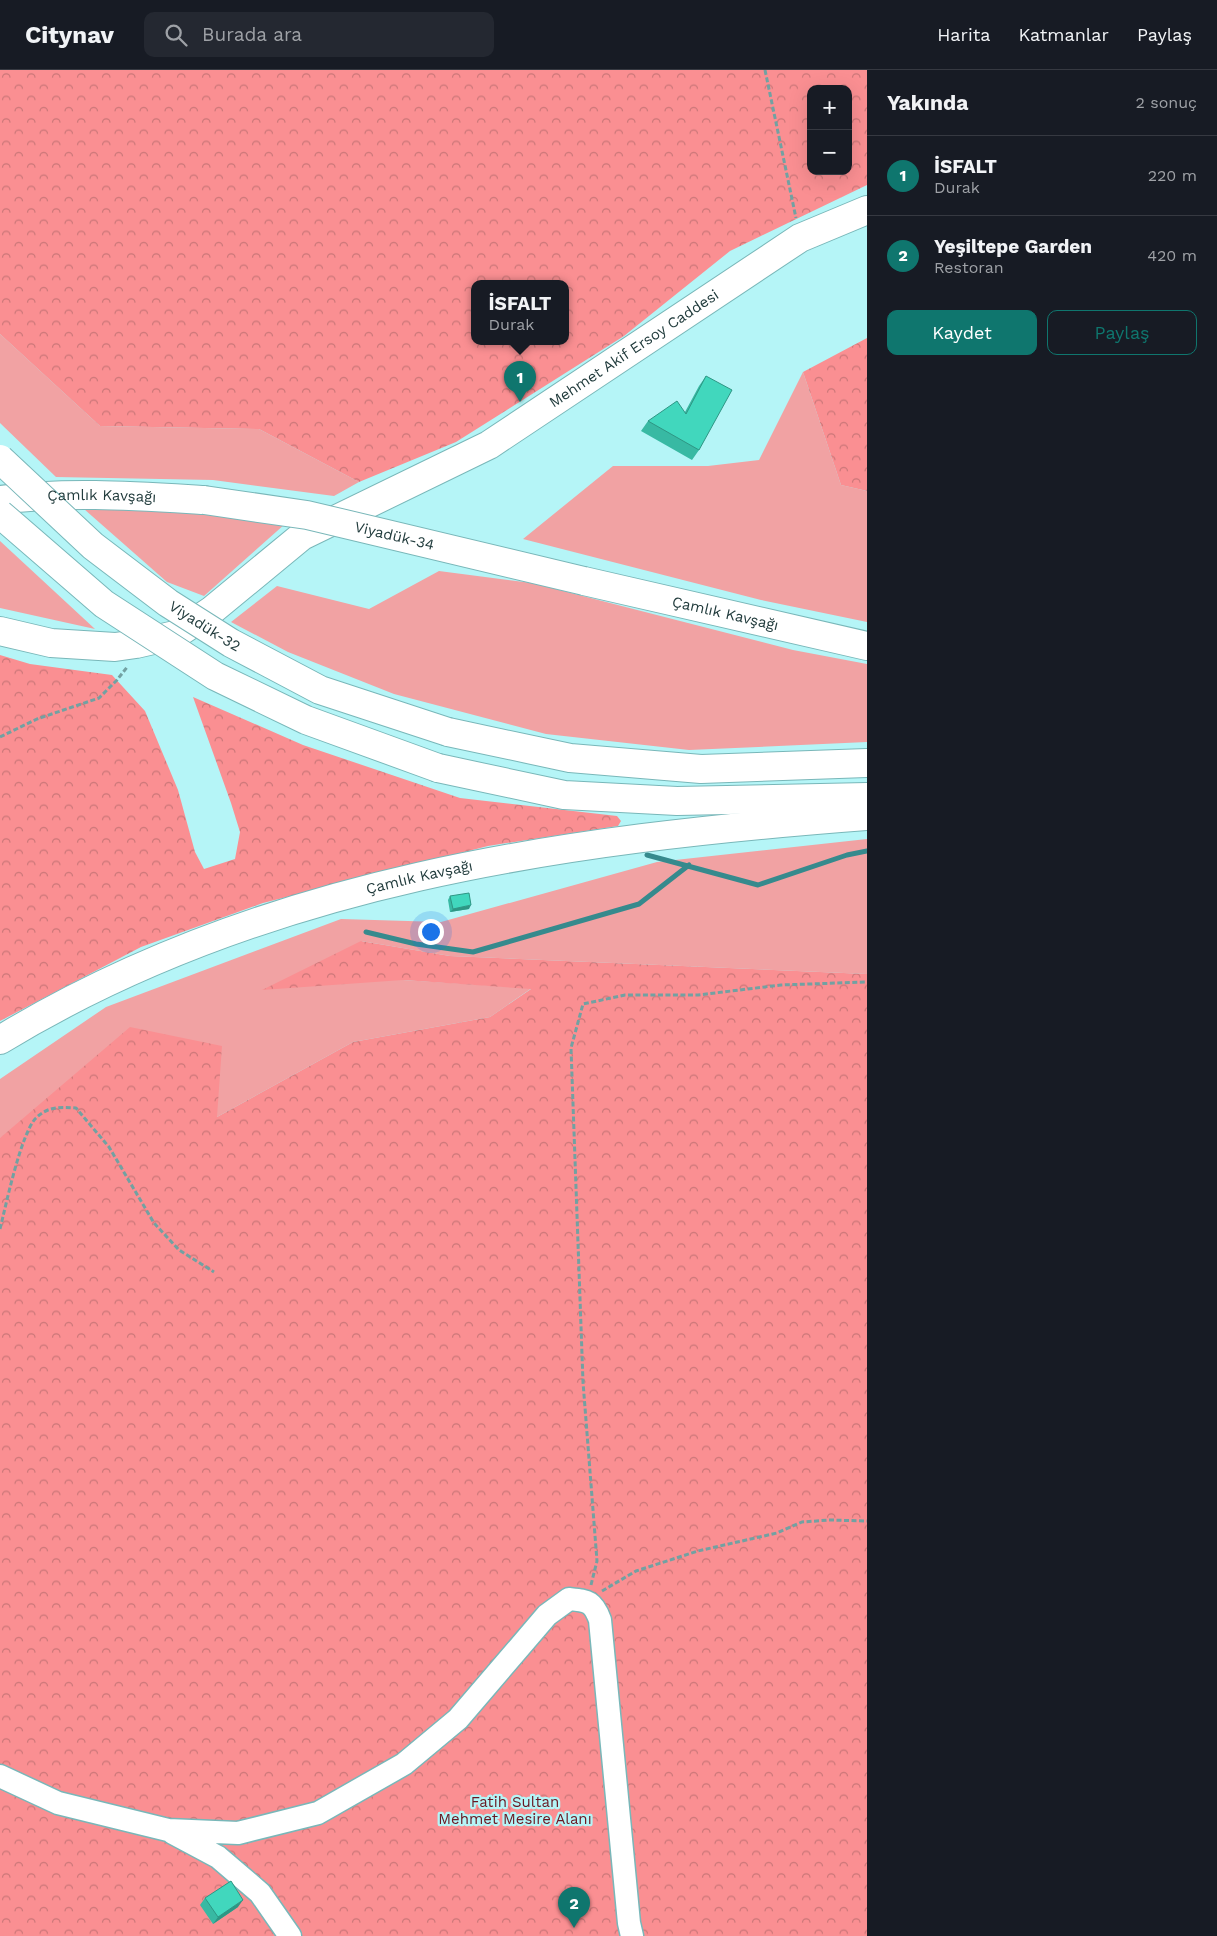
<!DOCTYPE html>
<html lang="tr">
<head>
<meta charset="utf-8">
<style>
  body { margin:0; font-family:"Work Sans",sans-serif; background:#242831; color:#f1f3f6 }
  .controls { position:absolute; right:15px; top:15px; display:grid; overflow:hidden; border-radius:10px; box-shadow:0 5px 20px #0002 }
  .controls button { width:45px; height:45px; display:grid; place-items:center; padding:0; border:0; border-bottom:1px solid #363941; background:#171b24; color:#f1f3f6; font:25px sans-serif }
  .you { position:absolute; left:430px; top:861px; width:18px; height:18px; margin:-12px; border:4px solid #fff; border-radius:50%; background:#1a73e8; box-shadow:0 0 0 8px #1a73e833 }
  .badge { display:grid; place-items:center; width:32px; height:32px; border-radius:50%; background:#0f766e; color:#fff; font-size:16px; font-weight:700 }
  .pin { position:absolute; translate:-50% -41px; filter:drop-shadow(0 1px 2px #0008) }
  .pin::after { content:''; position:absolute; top:26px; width:18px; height:15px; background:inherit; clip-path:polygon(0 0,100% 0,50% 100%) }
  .popup { position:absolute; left:471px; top:210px; width:98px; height:65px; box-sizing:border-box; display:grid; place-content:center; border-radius:10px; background:#171b24; filter:drop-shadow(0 1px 4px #0005); font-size:16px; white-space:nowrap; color:#9ea1a6 }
  .popup b { font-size:19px; color:#f1f3f6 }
  .popup::after { content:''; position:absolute; left:50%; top:100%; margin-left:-10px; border:10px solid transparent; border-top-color:#171b24 }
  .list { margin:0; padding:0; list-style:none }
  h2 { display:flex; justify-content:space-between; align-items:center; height:65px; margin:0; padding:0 20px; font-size:21px }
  h2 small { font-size:16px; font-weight:400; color:#9ea1a6 }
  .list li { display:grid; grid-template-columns:32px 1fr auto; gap:15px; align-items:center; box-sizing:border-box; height:80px; padding:0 20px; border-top:1px solid #363941 }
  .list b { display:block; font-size:19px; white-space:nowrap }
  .list p { margin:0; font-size:16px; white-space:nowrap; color:#9ea1a6 }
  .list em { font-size:16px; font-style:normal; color:#9ea1a6 }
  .actions { display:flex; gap:10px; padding:15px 20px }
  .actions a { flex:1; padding:11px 0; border:1px solid #0f766e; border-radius:10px; text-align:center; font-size:18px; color:#0f766e }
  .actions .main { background:#0f766e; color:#fff }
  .icon { flex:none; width:28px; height:28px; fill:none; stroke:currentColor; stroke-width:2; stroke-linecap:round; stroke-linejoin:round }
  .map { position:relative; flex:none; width:867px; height:1866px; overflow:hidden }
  header { display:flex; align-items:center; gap:30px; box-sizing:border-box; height:70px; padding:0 25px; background:#171b24; border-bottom:1px solid #363941 }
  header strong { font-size:24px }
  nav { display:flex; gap:28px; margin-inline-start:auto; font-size:18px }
  .search { width:350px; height:45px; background:#242831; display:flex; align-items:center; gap:12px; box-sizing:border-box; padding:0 18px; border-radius:10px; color:#9ea1a6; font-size:19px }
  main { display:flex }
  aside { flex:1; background:#171b24 }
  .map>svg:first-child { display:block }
  .grass { fill:#f1a2a3 }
  .forest { fill:url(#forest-crowns); fill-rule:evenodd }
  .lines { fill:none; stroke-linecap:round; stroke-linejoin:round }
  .stream { stroke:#368a8d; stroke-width:5 }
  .minor-casing { stroke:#79b7b9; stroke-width:25 }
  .major-casing { stroke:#79b7b9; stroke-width:30 }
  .highway-casing { stroke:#79b7b9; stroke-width:30 }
  .path { stroke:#72a1a2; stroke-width:3; stroke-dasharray:5 2.5; stroke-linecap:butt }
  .minor { stroke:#fff; stroke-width:22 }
  .major { stroke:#fff; stroke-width:28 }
  .highway { stroke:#fff; stroke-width:28 }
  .highway-bridge-casing { stroke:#79b7b9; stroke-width:30; stroke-linecap:butt }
  .highway-bridge { stroke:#fff; stroke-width:28 }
  .wall { fill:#38b9a3 }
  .shaded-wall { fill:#2e9684 }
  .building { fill:#41d7bd; stroke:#2e9684 }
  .labels { text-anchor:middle; stroke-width:4.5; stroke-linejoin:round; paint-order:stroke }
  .street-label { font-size:15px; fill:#223c3d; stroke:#b5f5f7 }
  .park-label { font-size:15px; fill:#691721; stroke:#b5f5f7 }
</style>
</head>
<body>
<header>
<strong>Citynav</strong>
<div class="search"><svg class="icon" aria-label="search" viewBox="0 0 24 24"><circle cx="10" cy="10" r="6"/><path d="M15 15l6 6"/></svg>Burada ara</div>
<nav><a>Harita</a><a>Katmanlar</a><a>Paylaş</a></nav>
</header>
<main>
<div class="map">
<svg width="867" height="1866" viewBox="0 0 867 1866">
  <defs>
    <pattern id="forest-crowns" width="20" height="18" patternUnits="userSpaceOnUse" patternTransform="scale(1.25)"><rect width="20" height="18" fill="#fa8f92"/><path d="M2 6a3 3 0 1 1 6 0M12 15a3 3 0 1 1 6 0" fill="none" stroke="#ca7678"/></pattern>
  </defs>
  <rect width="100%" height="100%" fill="#b5f5f7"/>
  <path class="grass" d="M0,264L100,356L259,359L359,412L334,426L213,410L56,407L0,353Z
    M803,302L841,415L867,421V552L761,530L523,469L613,396H708L759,390Z
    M84,439L180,441L285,454L204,526L167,512Z
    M0,471L95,559L0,538Z
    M439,501L532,513L793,580L867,594V672L689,680L546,664L394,624L288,582L231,552L277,516L369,539Z
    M867,769V904L450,886L361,871L403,910L532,918L490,947L353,972L217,1047L0,1068V1009L106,937L341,849L441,852L657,792Z"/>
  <path class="forest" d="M0,0H867V115L730,181L624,266L456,372L359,412L259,359L100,356L0,264ZM811,19H848V101H811ZM565,213V271H475V213Z
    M867,268V421L841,415L803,302Z
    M0,585L30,594L112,605L145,641L178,720L195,782L204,799L235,789L240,762L231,733L193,627L303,675L460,728L617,746L621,751L618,756L488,776L263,833L141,877L0,951Z
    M361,871L450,886L867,904V1866H0V1068L130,957L222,976L217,1047L353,972L490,947L531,919L403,910L262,920Z"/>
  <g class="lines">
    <path class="stream" d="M647,785L758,815L847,785L867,781
      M366,862L416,874L473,882L639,834L689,795"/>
    <defs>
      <path id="minor" d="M0,1706L58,1733L168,1760L238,1763L318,1743L404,1694L458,1649L547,1545L569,1529C588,1531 593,1531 600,1550L629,1853L632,1866
        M173,1763L218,1787L260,1823L290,1866"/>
      <g id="major">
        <path id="s1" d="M0,561L51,573L115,577L136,574L175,565L211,541L302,466L489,375L800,168L867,140"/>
      </g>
      <g id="highway">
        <path id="s2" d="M0,430C67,421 136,426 204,430"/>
        <path id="s3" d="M584,511L867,576"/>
        <path d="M448,662L570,688L701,699L867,693"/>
        <path d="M438,698L564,725L677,731L867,727"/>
        <path id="s4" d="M0,970C263,810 566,769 867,746"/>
      </g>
    </defs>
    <use href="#minor" class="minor-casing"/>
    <use href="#major" class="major-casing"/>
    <use href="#highway" class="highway-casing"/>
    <path class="path" d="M765,0L796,148
      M0,667L37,649L99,628L117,610L128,596
      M0,1159C6,1135 21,1063 36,1048C48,1036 61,1037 76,1038L109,1077L154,1153L179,1180L214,1202
      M591,1515L597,1491L583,1312L571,978L583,934L625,925H698L781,915L867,912
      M602,1521L636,1501L698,1481L777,1463L802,1452L830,1450L867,1451"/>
    <use href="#minor" class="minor"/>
    <use href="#major" class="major"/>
    <use href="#highway" class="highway"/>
    <defs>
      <g id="highway-bridge">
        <path id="s5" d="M0,389L93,476L168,533L231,573L320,620L448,662"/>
        <path id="s6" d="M204,430L307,445L584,511"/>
        <path d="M0,444L104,534L215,606L306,650L438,698"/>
      </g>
    </defs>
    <use href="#highway-bridge" class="highway-bridge-casing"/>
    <use href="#highway-bridge" class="highway-bridge"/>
  </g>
  <path class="wall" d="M706,306L699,380L692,390L641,361L648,351L685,342L699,316Z
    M450,826L469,839L450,842L448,830Z
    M205,1828L238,1837L213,1854L200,1835Z"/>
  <path class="shaded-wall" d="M471,835L469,839L450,842L453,839Z
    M243,1830L238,1837L213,1854L218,1847Z"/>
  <path class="building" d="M706,306L732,320L699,380L648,351L677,331L686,344Z
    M469,823L471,835L453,839L450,826Z
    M231,1811L243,1830L218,1847L205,1828Z"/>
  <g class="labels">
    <g class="street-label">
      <text dy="5" stroke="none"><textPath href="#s1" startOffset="721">Mehmet Akif Ersoy Caddesi</textPath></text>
      <text dy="5" stroke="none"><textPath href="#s2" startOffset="102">Çamlık Kavşağı</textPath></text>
      <text dy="5" stroke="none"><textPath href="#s6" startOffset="194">Viyadük-34</textPath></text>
      <text dy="5" stroke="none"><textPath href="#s3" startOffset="145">Çamlık Kavşağı</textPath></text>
      <text dy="5" stroke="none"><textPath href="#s5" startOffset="265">Viyadük-32</textPath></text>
      <text dy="5" stroke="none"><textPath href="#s4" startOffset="452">Çamlık Kavşağı</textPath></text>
    </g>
    <g class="park-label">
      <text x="515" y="1737">Fatih Sultan<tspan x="515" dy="17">Mehmet Mesire Alanı</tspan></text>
    </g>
  </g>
</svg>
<div class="controls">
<button>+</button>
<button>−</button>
</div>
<div class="you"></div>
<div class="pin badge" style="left:520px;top:332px">1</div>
<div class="popup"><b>İSFALT</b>Durak</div>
<div class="pin badge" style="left:574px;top:1858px">2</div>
</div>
<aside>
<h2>Yakında<small>2 sonuç</small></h2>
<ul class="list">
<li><span class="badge">1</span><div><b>İSFALT</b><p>Durak</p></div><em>220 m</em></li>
<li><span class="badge">2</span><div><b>Yeşiltepe Garden</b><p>Restoran</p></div><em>420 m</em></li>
</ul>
<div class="actions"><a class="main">Kaydet</a><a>Paylaş</a></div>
</aside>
</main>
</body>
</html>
